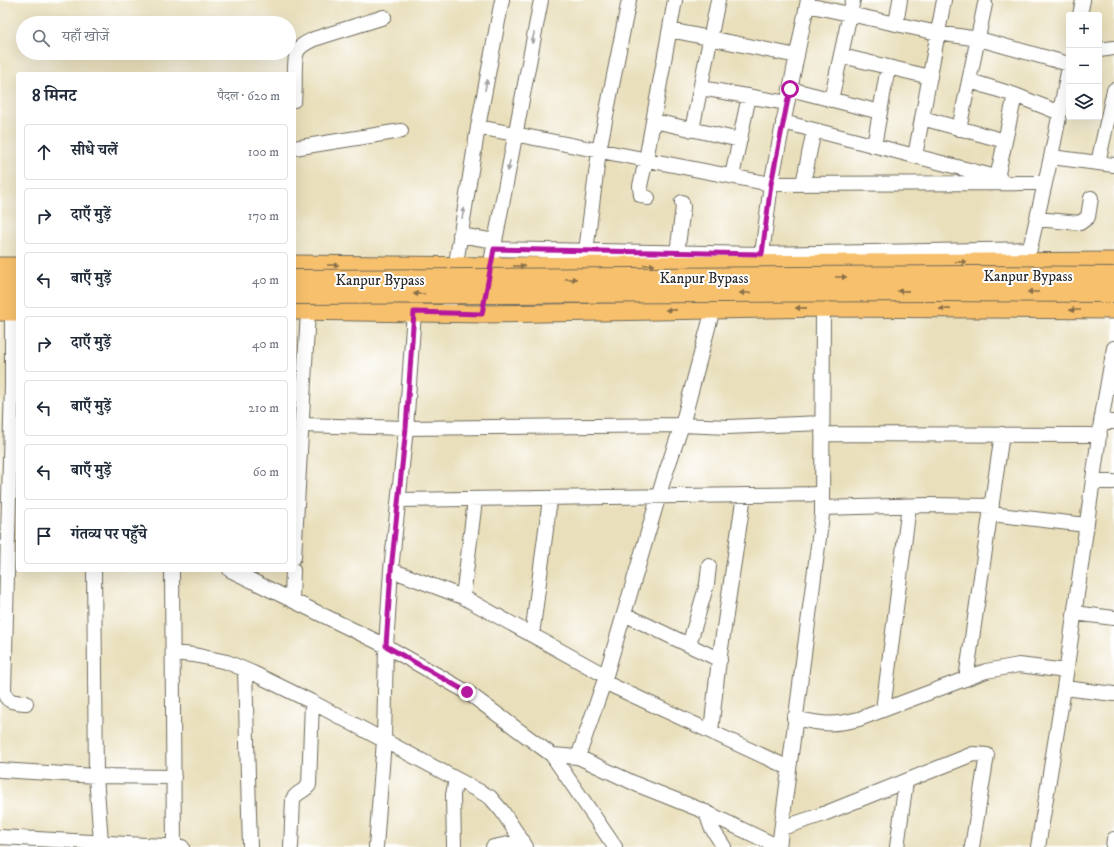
<!DOCTYPE html>
<html lang="hi">
<head>
<meta charset="utf-8">
<style>
  body { margin:0; font-family:"IM FELL DW Pica","Noto Serif Devanagari",serif; background:#f6f6f7; color:#1f2937 }
  .controls { position:absolute; right:12px; top:12px; display:grid; overflow:hidden; border-radius:4px; box-shadow:0 4px 16px #0002 }
  .controls button { width:36px; height:36px; display:grid; place-items:center; padding:0; border:0; border-bottom:1px solid #e0e1e3; background:#fff; color:#1f2937; font:20px sans-serif }
  .stop { position:absolute; width:12px; height:12px; margin:-9px; border:3px solid #b5179e; border-radius:50%; background:#fff }
  .stop.end { background:#b5179e; border-color:#fff; box-shadow:0 1px 4px #0008 }
  .list { margin:0; padding:0; list-style:none }
  h2 { display:flex; justify-content:space-between; align-items:center; height:52px; margin:0; padding:0 16px; font-size:17px }
  h2 small { font-size:13px; font-weight:400; color:#747a83 }
  .list li { display:grid; grid-template-columns:26px 1fr auto; gap:12px; align-items:center; box-sizing:border-box; height:56px; margin:0 8px 8px; padding:0 8px; border:1px solid #e0e1e3; border-radius:4px }
  .list b { display:block; font-size:15px; white-space:nowrap }
  .list em { font-size:13px; font-style:normal; color:#747a83 }
  .icon { flex:none; width:22px; height:22px; fill:none; stroke:currentColor; stroke-width:2; stroke-linecap:round; stroke-linejoin:round }
  .map { position:relative; flex:none; width:1114px; height:847px; overflow:hidden }
  .search { position:absolute; background:#fff; box-shadow:0 4px 16px #0002; left:16px; top:16px; width:280px; height:44px; display:flex; align-items:center; gap:10px; box-sizing:border-box; padding:0 14px; border-radius:22px; color:#747a83; font-size:15px }
  .panel { position:absolute; background:#fff; box-shadow:0 4px 16px #0002; left:16px; top:72px; width:280px; height:500px; border-radius:4px }
  .map>svg:first-child { display:block }
  .lines { fill:none; stroke-linecap:round; stroke-linejoin:round }
  .minor-casing { stroke:#6e6a5d; stroke-width:16 }
  .major-casing { stroke:#6e6a5d; stroke-width:19 }
  .highway-casing { stroke:#6e6a5d; stroke-width:22 }
  .minor { stroke:#fff; stroke-width:14 }
  .major { stroke:#f7c06c; stroke-width:17 }
  .highway { stroke:#f7c06c; stroke-width:20 }
  .highway-bridge-casing { stroke:#6e6a5d; stroke-width:22; stroke-linecap:butt }
  .highway-bridge { stroke:#f7c06c; stroke-width:20 }
  .oneway { fill:#a0a0a0 }
  .oneway2 { fill:#876e48 }
  .route { stroke:#b5179e; stroke-width:5 }
  .labels { text-anchor:middle; stroke-width:4; stroke-linejoin:round; paint-order:stroke }
  .street-label { font-size:15px; fill:#2b2b2b; stroke:#fff }
</style>
</head>
<body>
<div class="map">
<svg width="1114" height="847" viewBox="0 0 1114 847">
  <rect width="100%" height="100%" fill="#fff"/>
  <filter id="ink" filterUnits="userSpaceOnUse"><feTurbulence type="fractalNoise" baseFrequency=".025" numOctaves="2"/><feDisplacementMap in="SourceGraphic" scale="8" xChannelSelector="R" yChannelSelector="G"/><feConvolveMatrix kernelMatrix="1 2 1 2 8 2 1 2 1" color-interpolation-filters="sRGB"/></filter>
  <filter id="wash" filterUnits="userSpaceOnUse"><feTurbulence type="fractalNoise" baseFrequency=".012" numOctaves="4" result="noise"/><feDisplacementMap in="SourceGraphic" scale="16" xChannelSelector="R" yChannelSelector="G"/><feGaussianBlur stdDeviation="0.9" result="paint"/><feColorMatrix in="noise" values="0 0 0 0 0 0 0 0 0 0 0 0 0 0 0 0 0 1.4 0 .05"/><feComposite in="paint" operator="in"/></filter>
  <g filter="url(#wash)">
    <rect width="100%" height="100%" fill="#e9dfbb"/>
  </g>
  <g filter="url(#ink)">
    <g class="lines">
      <defs>
        <path id="minor" d="M807,5L938,33L979,39L1069,64
          M1080,15L1083,0
          M896,24L900,0
          M670,30L797,56
          M1099,50L1114,48
          M842,56L930,77
          M970,81L1015,95L1060,113
          M701,88L787,103
          M790,89L880,112
          M294,100C296,87 293,62 297,52C300,45 308,42 314,39L384,17
          M831,100L853,0
          M922,118L1005,141
          M654,121L740,140
          M783,122L1000,178
          M478,127L771,184L1045,183
          M959,129L985,4
          M692,130L718,0
          M874,146L888,67
          M294,148L401,131
          M915,156L944,0
          M1051,157L1114,165
          M1098,163L1114,90
          M732,176L749,96
          M997,178L1015,95
          M803,184L814,130
          M648,198L641,195L640,186L646,160L675,0
          M1037,219L1080,223L1088,217L1091,198
          M460,235L495,241
          M494,249L762,254L1030,249
          M586,251L599,151L629,0
          M677,253L683,207L682,202
          M762,254L771,184L808,0
          M492,257L541,0
          M1028,257L1051,157L1069,67
          M12,312V383L4,691C6,703 15,702 26,703
          M448,313L478,127L502,0
          M1101,422H1114
          M301,425L406,428L682,425L728,427L822,423
          M822,434L1100,435
          M1093,482H1114
          M400,500L822,494
          M822,508L929,505L992,506
          M991,514L1086,525
          M294,557L308,311
          M94,570L96,776L101,842
          M172,570L174,847
          M230,570L386,646L467,692L552,755L615,847
          M391,570L463,597L606,676
          M463,597L475,500
          M292,599L293,570
          M1074,613L1114,618
          M624,614L720,660
          M532,635L550,499
          M689,645L707,584L709,566
          M173,653L194,655L227,662L253,673L312,702L490,797L502,811L526,847
          M245,670L250,847
          M966,679L1002,434
          M604,682L789,768
          M1064,688L1114,694
          M883,710L909,506
          M794,718C821,724 832,726 859,719L986,671L1019,665L1066,671
          M711,731L718,668L744,495
          M552,755L578,757L638,785L701,810L779,847
          M578,757L604,682L664,478L682,425L713,309
          M0,770L96,776L174,777
          M706,812L711,827L724,847
          M782,828L821,815L973,754L987,755L972,847
          M0,837L182,847
          M291,847L293,799C297,792 305,791 309,785L312,702
          M376,847L384,740L386,646L391,570L406,428L414,312
          M454,847L453,795L456,779
          M493,847L523,841
          M779,847L822,515L823,308
          M897,847L906,781
          M1038,847L1064,688L1101,422L1114,348
          M1113,847L1114,839"/>
        <path id="major" d="M294,264L491,266L1114,261
          M0,266H18
          M294,311L483,314L823,308L1114,310
          M0,312H18"/>
        <path id="highway" d="M0,280H18
          M0,296H18"/>
      </defs>
      <use href="#minor" class="minor-casing"/>
      <use href="#major" class="major-casing"/>
      <use href="#highway" class="highway-casing"/>
      <use href="#minor" class="minor"/>
      <use href="#major" class="major"/>
      <use href="#highway" class="highway"/>
      <defs>
        <path id="highway-bridge" d="M294,280L974,276L1114,277
          M294,294L937,291L1114,292"/>
      </defs>
      <use href="#highway-bridge" class="highway-bridge-casing"/>
      <use href="#highway-bridge" class="highway-bridge"/>
    </g>
    <defs><path id="oneway-solid" d="M-6-.8H1V-3.2L6.5 0L1 3.2V.8H-6Z"/></defs>
    <g class="oneway">
      <use href="#oneway-solid" transform="translate(533 38) rotate(101)"/>
      <use href="#oneway-solid" transform="translate(486 85) rotate(-79)"/>
      <use href="#oneway-solid" transform="translate(509 166) rotate(101)"/>
      <use href="#oneway-solid" transform="translate(463 213) rotate(-80)"/>
    </g>
    <g class="oneway2">
      <use href="#oneway-solid" transform="translate(961 262)"/>
      <use href="#oneway-solid" transform="translate(333 265)"/>
      <use href="#oneway-solid" transform="translate(649 265)"/>
      <use href="#oneway-solid" transform="translate(519 266)"/>
      <use href="#oneway-solid" transform="translate(841 277)"/>
      <use href="#oneway-solid" transform="translate(571 279)"/>
      <use href="#oneway-solid" transform="translate(903 291) rotate(179)"/>
      <use href="#oneway-solid" transform="translate(1033 292) rotate(-180)"/>
      <use href="#oneway-solid" transform="translate(745 293) rotate(180)"/>
      <use href="#oneway-solid" transform="translate(419 294) rotate(-180)"/>
      <use href="#oneway-solid" transform="translate(801 308) rotate(179)"/>
      <use href="#oneway-solid" transform="translate(945 309) rotate(-179)"/>
      <use href="#oneway-solid" transform="translate(671 310) rotate(179)"/>
      <use href="#oneway-solid" transform="translate(1075 310) rotate(180)"/>
    </g>
  </g>
  <g class="lines" filter="url(#ink)">
    <path class="route" d="M467,692L386,646L391,570L406,428L414,312L482,314L494,249L762,254L771,184L790,89"/>
  </g>
  <g class="labels">
    <g class="street-label">
      <text x="1028" y="281">Kanpur Bypass</text>
      <text x="704" y="283">Kanpur Bypass</text>
      <text x="380" y="285">Kanpur Bypass</text>
    </g>
  </g>
</svg>
<div class="controls">
<button>+</button>
<button>−</button>
<button><svg class="icon" aria-label="layers" viewBox="0 0 24 24"><path d="M12 4l9 5-9 5-9-5zM3 14l9 5 9-5"/></svg></button>
</div>
<div class="stop" style="left:790px;top:89px"></div>
<div class="stop end" style="left:467px;top:692px"></div>
<div class="search"><svg class="icon" aria-label="search" viewBox="0 0 24 24"><circle cx="10" cy="10" r="6"/><path d="M15 15l6 6"/></svg>यहाँ खोजें</div>
<section class="panel">
<h2>8 मिनट<small>पैदल · 620 m</small></h2>
<ul class="list">
<li><svg class="icon" aria-label="ahead" viewBox="0 0 24 24"><path d="M12 20V5M6 11l6-6 6 6"/></svg><div><b>सीधे चलें</b></div><em>100 m</em></li>
<li><svg class="icon" aria-label="right" viewBox="0 0 24 24"><path d="M7 20v-9h11M14 6l5 5-5 5"/></svg><div><b>दाएँ मुड़ें</b></div><em>170 m</em></li>
<li><svg class="icon" aria-label="left" viewBox="0 0 24 24"><path d="M17 20v-9H6M10 6l-5 5 5 5"/></svg><div><b>बाएँ मुड़ें</b></div><em>40 m</em></li>
<li><svg class="icon" aria-label="right" viewBox="0 0 24 24"><path d="M7 20v-9h11M14 6l5 5-5 5"/></svg><div><b>दाएँ मुड़ें</b></div><em>40 m</em></li>
<li><svg class="icon" aria-label="left" viewBox="0 0 24 24"><path d="M17 20v-9H6M10 6l-5 5 5 5"/></svg><div><b>बाएँ मुड़ें</b></div><em>210 m</em></li>
<li><svg class="icon" aria-label="left" viewBox="0 0 24 24"><path d="M17 20v-9H6M10 6l-5 5 5 5"/></svg><div><b>बाएँ मुड़ें</b></div><em>60 m</em></li>
<li><svg class="icon" aria-label="arrive" viewBox="0 0 24 24"><path d="M6 21V4h12l-3 4 3 4H6"/></svg><div><b>गंतव्य पर पहुँचे</b></div></li>
</ul>
</section>
</div>
</body>
</html>
